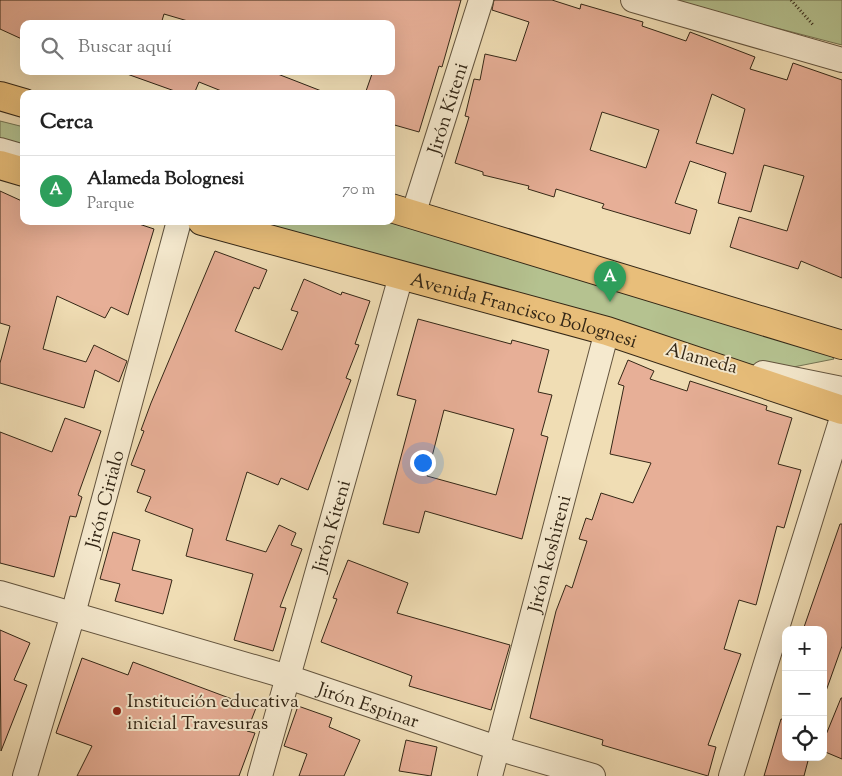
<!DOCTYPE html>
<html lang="es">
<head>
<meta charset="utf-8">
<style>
  body { margin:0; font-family:"Sorts Mill Goudy",serif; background:#f2f2f2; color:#222 }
  .controls { position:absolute; right:15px; bottom:15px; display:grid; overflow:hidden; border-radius:10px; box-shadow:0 5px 20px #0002 }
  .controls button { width:45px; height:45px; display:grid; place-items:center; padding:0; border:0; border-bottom:1px solid #e0e0e0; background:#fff; color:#222; font:25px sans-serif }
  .you { position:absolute; left:422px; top:462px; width:18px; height:18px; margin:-12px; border:4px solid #fff; border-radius:50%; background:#1a73e8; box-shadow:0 0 0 8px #1a73e833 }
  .badge { display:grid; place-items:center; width:32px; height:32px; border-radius:50%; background:#111827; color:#fff; font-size:16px; font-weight:700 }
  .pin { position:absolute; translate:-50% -41px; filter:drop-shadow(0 1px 2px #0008) }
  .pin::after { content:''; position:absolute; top:26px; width:18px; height:15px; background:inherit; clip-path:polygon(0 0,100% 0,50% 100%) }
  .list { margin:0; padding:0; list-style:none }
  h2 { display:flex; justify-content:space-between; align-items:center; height:65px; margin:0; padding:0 20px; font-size:21px }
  h2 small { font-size:16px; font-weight:400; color:#767676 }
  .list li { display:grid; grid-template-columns:32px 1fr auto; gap:15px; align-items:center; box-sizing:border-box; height:70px; padding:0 20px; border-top:1px solid #e0e0e0 }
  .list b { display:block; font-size:19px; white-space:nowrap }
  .list p { margin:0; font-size:16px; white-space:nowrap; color:#767676 }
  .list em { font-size:16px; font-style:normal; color:#767676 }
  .icon { flex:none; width:28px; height:28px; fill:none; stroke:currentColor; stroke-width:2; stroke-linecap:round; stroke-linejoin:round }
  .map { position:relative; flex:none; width:842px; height:776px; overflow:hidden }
  .search { position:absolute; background:#fff; box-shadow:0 5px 20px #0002; left:20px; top:20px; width:375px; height:55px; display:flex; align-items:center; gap:12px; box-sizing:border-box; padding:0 18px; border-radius:10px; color:#767676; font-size:19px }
  .panel { position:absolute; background:#fff; box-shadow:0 5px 20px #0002; left:20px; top:90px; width:375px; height:135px; border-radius:10px }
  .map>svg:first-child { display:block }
  .green { fill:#b5c290; stroke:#747453 }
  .building { fill:#e7af97; stroke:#342716; fill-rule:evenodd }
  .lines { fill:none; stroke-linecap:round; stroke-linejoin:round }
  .minor-casing { stroke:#63543e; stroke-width:26 }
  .major-casing { stroke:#342716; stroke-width:30 }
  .path { stroke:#342716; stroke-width:3; stroke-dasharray:1 2.5; stroke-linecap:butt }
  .minor { stroke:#f5e9ce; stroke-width:24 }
  .major { stroke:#e8be7a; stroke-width:28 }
  .poi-dot { fill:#8f2418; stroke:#f5e9ce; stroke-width:2 }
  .labels { text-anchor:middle; stroke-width:4; stroke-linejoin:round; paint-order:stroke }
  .street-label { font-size:19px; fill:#342716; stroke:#f5e9ce }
  .poi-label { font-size:19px; fill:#342716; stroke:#f5e9ce; text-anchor:start }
</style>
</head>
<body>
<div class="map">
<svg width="842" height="776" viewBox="0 0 842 776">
  <rect width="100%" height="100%" fill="#f0ddb4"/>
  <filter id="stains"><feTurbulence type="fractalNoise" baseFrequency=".004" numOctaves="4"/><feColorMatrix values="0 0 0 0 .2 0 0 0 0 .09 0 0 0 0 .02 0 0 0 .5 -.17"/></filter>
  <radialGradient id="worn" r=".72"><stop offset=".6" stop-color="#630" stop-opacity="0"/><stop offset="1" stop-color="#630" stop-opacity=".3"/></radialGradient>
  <path class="green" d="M669,0H842V45Z
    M0,121L24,127V172L0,165Z
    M202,221H391L803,327L834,359L763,373Z"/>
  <path class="building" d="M0,0H461L442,67L439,66L419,132L391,124V94H365L373,71H391V24H198L164,14L161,24H24V40L0,29Z
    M494,0H552L580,9L581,4L643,22L642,26L686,41L690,32L755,57L750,69L787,80L793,63L842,80V278L801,261L798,269L730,247L739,217L787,231L804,176L764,165L751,212L718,203L726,173L690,161L675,203L697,210L690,234L602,208L604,204L556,189L554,197L528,189L529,186L483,175V172L455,163L469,117L465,116L474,79L480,80L485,54L516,61L529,22L492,10ZM712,94L745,109L733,154L696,143ZM602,112L659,130L646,168L590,150Z
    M128,71H270L324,92V94H229L199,82L194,94H183L127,74Z
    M0,191L24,202V221H130L154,229L128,315L111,307L105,318L57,296L43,349L86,362L94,345L127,361L119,382L95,370L84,408L0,383V363L10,326L0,323Z
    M215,251L267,270L259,289L254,287L235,331L282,350L298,312L291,310L304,279L341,295L342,292L370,301L355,344L359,345L346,378L351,380L308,490L281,478L278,485L247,472L226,540L266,552L279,525L296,533L291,545L302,549L280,607L286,608L273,651L234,640L253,574L186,556L193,529L145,511L151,497L137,492L145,470L131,465L144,431L141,430L151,403Z
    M418,319L511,344L512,340L549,350L538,392L552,395L541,435L548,437L522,539L425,511L419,533L383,524L416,400L397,395ZM444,410L514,429L496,495L427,476Z
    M628,360L654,371L650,379L687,391L690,381L767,406L766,410L792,418L778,464L801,470L784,528L777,526L756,605L739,600L724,649L741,654L708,745L716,747L708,776L602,745L603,740L530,718L556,611L566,585L572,588L587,541L579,539L586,518L592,520L601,493L633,503L651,463L610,454L624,386L618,384Z
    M65,418L101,431L78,495L82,497L76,517L70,516L54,577L0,563V432L52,452Z
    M840,524H842V646L826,691L823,690V630H803Z
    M113,532L140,540L132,570L172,580L163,614L115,601L120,584L100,579Z
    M348,560L408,583L397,613L510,645L491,710L409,686L412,676L321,642L337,599L333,598Z
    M0,630L30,643L14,680L27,685L1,751Z
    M82,658L128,675L133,662L256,708L247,731L255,733L239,776H77L92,746L56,733Z
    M841,698H842V759L823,751V742Z
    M298,706L332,718L329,727L360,740L344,776H299L307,754L284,746Z
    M781,719L786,720V757H809L804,776H764Z
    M406,740L437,747L431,776L399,771Z"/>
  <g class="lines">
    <defs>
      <g id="minor">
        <path d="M633,0L842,60"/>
        <path d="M0,150L24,157"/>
        <path id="s1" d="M413,215L481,0"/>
        <path d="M763,373L842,389"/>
        <path id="s2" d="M0,593L288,677L497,748L593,776"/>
        <path id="s3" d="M25,776L73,614L179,221"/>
        <path id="s4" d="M260,776L401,276"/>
        <path id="s5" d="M490,776L607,331"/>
        <path d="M731,776L842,418"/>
      </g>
      <g id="major">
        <path d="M0,96L24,103"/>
        <path d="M0,165L24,172"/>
        <path d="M391,208L842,345"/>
        <path id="s6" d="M202,221L607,331L842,410"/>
      </g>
    </defs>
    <use href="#minor" class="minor-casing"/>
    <use href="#major" class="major-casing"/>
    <path class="path" d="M791,0L814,26"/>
    <use href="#minor" class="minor"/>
    <use href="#major" class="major"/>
  </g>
  <circle class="poi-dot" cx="117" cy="711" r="5"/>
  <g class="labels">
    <g class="street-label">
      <text dy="7" stroke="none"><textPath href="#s1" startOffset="112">Jirón Kiteni</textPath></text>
      <text dy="7" stroke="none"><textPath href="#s6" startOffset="334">Avenida Francisco Bolognesi</textPath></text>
      <text transform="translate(702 357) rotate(15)" y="7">Alameda</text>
      <text dy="7" stroke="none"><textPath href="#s3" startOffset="288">Jirón Cirialo</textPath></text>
      <text dy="7" stroke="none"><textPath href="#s4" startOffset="260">Jirón Kiteni</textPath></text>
      <text dy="7" stroke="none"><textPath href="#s5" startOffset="230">Jirón koshireni</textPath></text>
      <text dy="7" stroke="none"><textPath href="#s2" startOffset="385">Jirón Espinar</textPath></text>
    </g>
    <g class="poi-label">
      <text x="127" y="707">Institución educativa<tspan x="127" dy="22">inicial Travesuras</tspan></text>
    </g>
  </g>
  <rect width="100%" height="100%" filter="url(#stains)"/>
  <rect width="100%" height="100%" fill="url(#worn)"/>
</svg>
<div class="controls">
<button>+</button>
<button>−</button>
<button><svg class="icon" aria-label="locate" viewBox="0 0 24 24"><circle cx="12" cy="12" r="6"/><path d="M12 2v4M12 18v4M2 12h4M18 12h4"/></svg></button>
</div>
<div class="you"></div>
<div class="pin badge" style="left:610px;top:302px;background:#2e9e5b">A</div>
<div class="search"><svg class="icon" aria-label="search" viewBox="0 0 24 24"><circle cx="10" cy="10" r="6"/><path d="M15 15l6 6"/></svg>Buscar aquí</div>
<section class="panel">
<h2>Cerca<small></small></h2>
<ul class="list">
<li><span class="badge" style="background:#2e9e5b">A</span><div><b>Alameda Bolognesi</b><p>Parque</p></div><em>70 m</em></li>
</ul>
</section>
</div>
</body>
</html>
